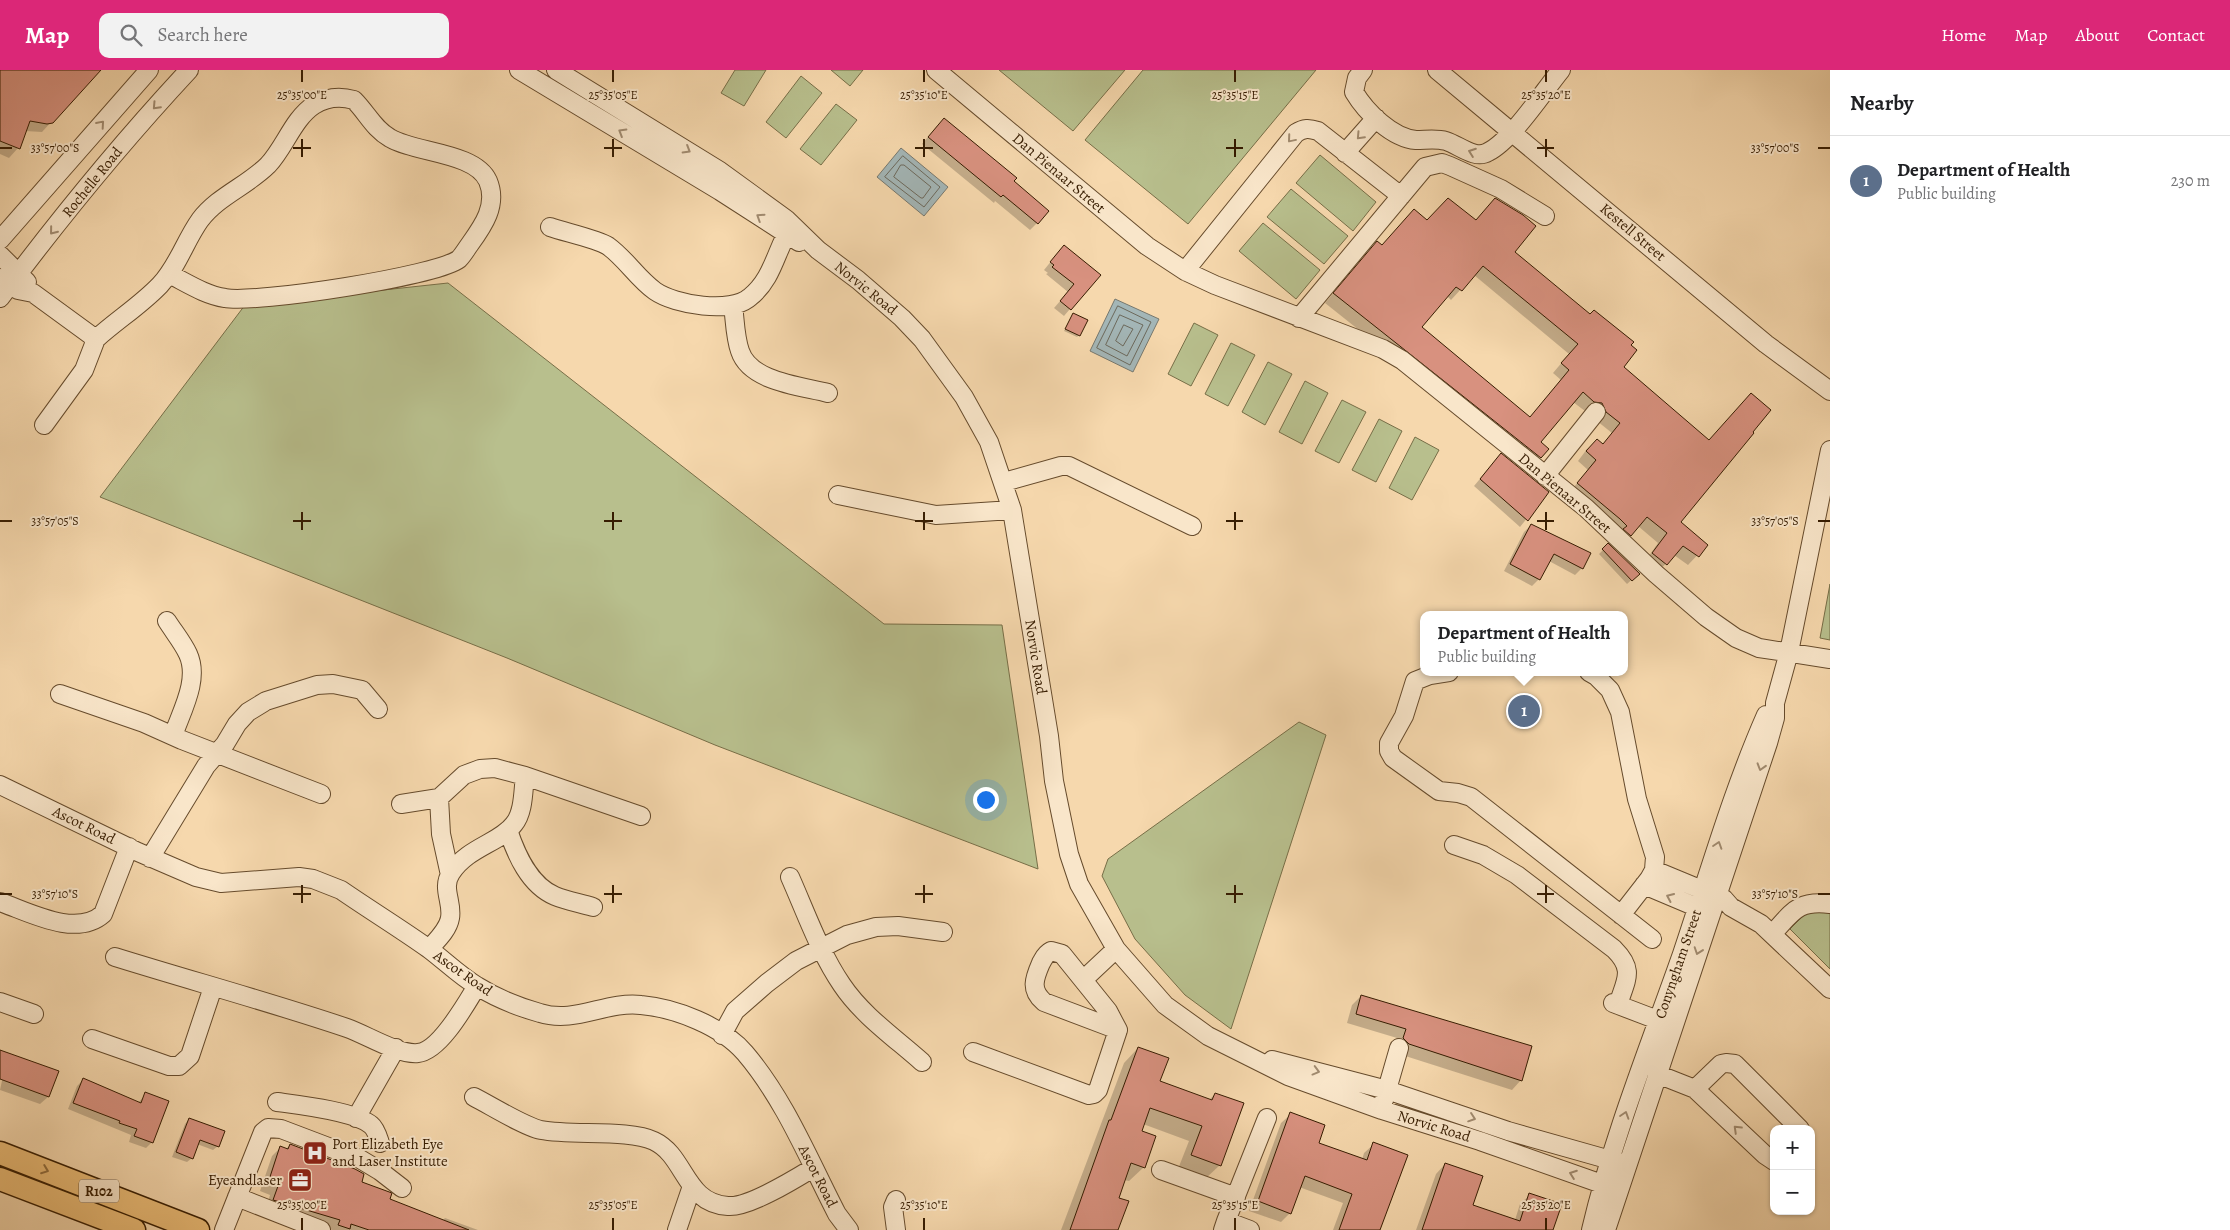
<!DOCTYPE html>
<html lang="en">
<head>
<meta charset="utf-8">
<style>
  body { margin:0; font-family:Alegreya,serif; background:#f2f2f2; color:#202124 }
  .controls { position:absolute; right:15px; bottom:15px; display:grid; overflow:hidden; border-radius:10px; box-shadow:0 1px 4px #0004 }
  .controls button { width:45px; height:45px; display:grid; place-items:center; padding:0; border:0; border-bottom:1px solid #e0e0e0; background:#fff; color:#202124; font:25px sans-serif }
  .you { position:absolute; left:985px; top:729px; width:18px; height:18px; margin:-12px; border:4px solid #fff; border-radius:50%; background:#1a73e8; box-shadow:0 0 0 8px #1a73e833 }
  .badge { display:grid; place-items:center; width:32px; height:32px; border-radius:50%; background:#db2777; color:#fff; font-size:16px; font-weight:700 }
  .pin { position:absolute; translate:-50% -50%; border:2px solid #fff; box-shadow:0 1px 5px #0006 }
  .popup { position:absolute; left:1420px; top:541px; width:208px; height:65px; box-sizing:border-box; display:grid; place-content:center; border-radius:10px; background:#fff; filter:drop-shadow(0 1px 4px #0005); font-size:16px; white-space:nowrap; color:#757577 }
  .popup b { font-size:19px; color:#202124 }
  .popup::after { content:''; position:absolute; left:50%; top:100%; margin-left:-10px; border:10px solid transparent; border-top-color:#fff }
  .list { margin:0; padding:0; list-style:none }
  h2 { display:flex; justify-content:space-between; align-items:center; height:65px; margin:0; padding:0 20px; font-size:21px }
  h2 small { font-size:16px; font-weight:400; color:#757577 }
  .list li { display:grid; grid-template-columns:32px 1fr auto; gap:15px; align-items:center; box-sizing:border-box; height:90px; padding:0 20px; border-top:1px solid #e0e0e0 }
  .list b { display:block; font-size:19px; white-space:nowrap }
  .list p { margin:0; font-size:16px; white-space:nowrap; color:#757577 }
  .list em { font-size:16px; font-style:normal; color:#757577 }
  .icon { flex:none; width:28px; height:28px; fill:none; stroke:currentColor; stroke-width:2; stroke-linecap:round; stroke-linejoin:round }
  .map { position:relative; flex:none; width:1830px; height:1160px; overflow:hidden }
  header { display:flex; align-items:center; gap:30px; box-sizing:border-box; height:70px; padding:0 25px; background:#db2777; color:#fff }
  header strong { font-size:24px }
  nav { display:flex; gap:28px; margin-inline-start:auto; font-size:18px }
  .search { width:350px; height:45px; background:#f2f2f2; display:flex; align-items:center; gap:12px; box-sizing:border-box; padding:0 18px; border-radius:10px; color:#757577; font-size:19px }
  main { display:flex }
  aside { flex:1; background:#fff }
  .map>svg:first-child { display:block }
  .green { fill:#b8bf8d; stroke:#776e47 }
  .water { fill:#a3b6b7; stroke:#77786e }
  .shadow { fill:#0003; fill-rule:evenodd }
  .lines { fill:none; stroke-linecap:round; stroke-linejoin:round }
  .shore { stroke:#6c695c; stroke-width:1 }
  .building { fill:#d8917f; stroke:#361c01; fill-rule:evenodd }
  .minor-casing { stroke:#664b2c; stroke-width:20 }
  .major-casing { stroke:#361c01; stroke-width:25 }
  .minor { stroke:#f9e6ca; stroke-width:18 }
  .major { stroke:#ebbc76; stroke-width:22 }
  .oneway { stroke:#a18b70 }
  .oneway2 { stroke:#906c3c }
  .ticks { fill:none; stroke:#361c01; stroke-width:2 }
  .labels { text-anchor:middle; stroke-width:4; stroke-linejoin:round; paint-order:stroke }
  .shield { fill:#f9e6ca; stroke:#70593d; stroke-width:1 }
  .shield-label { font-size:14px; font-weight:bold; fill:#361c01 }
  .street-label { font-size:15px; fill:#361c01; stroke:#f9e6ca }
  .poi-label { font-size:15px; fill:#361c01; stroke:#f9e6ca; text-anchor:start }
  .ticks-label { font-size:12px; text-anchor:middle; fill:#361c01; stroke:#f9e6ca; stroke-width:4; stroke-linejoin:round; paint-order:stroke }
</style>
</head>
<body>
<header>
<strong>Map</strong>
<div class="search"><svg class="icon" aria-label="search" viewBox="0 0 24 24"><circle cx="10" cy="10" r="6"/><path d="M15 15l6 6"/></svg>Search here</div>
<nav><a>Home</a><a>Map</a><a>About</a><a>Contact</a></nav>
</header>
<main>
<div class="map">
<svg width="1830" height="1160" viewBox="0 0 1830 1160">
  <rect width="100%" height="100%" fill="#f6d8ad"/>
  <filter id="stains"><feTurbulence type="fractalNoise" baseFrequency=".004" numOctaves="4"/><feColorMatrix values="0 0 0 0 .2 0 0 0 0 .09 0 0 0 0 .02 0 0 0 .5 -.17"/></filter>
  <radialGradient id="worn" r=".72"><stop offset=".6" stop-color="#630" stop-opacity="0"/><stop offset="1" stop-color="#630" stop-opacity=".3"/></radialGradient>
  <path class="green" d="M735,0H766L744,36L721,23Z
    M831,0H863L850,16Z
    M999,0H1125L1073,61Z
    M1143,0H1316L1188,154L1085,70Z
    M801,6L822,23L786,68L766,52Z
    M836,34L857,50L821,95L800,79Z
    M1320,85L1376,132L1353,161L1296,113Z
    M1291,119L1348,166L1324,194L1267,147Z
    M1263,153L1320,200L1296,229L1239,181Z
    M448,213L884,554L1002,555L1038,799L715,675L507,588L100,427L245,235Z
    M1194,253L1218,265L1191,316L1168,304Z
    M1231,273L1255,285L1228,336L1205,324Z
    M1268,292L1292,304L1265,355L1242,342Z
    M1305,311L1328,323L1302,374L1279,362Z
    M1342,330L1366,342L1339,393L1315,381Z
    M1379,349L1402,361L1376,412L1352,400Z
    M1415,367L1439,380L1412,430L1389,418Z
    M1830,514V570L1820,568Z
    M1299,652L1326,665L1231,959L1185,925L1135,869L1102,806L1108,789Z
    M1812,837L1830,840V899L1790,859Z"/>
  <path class="water" d="M901,78L948,117L924,146L877,107Z
    M1115,229L1159,249L1133,302L1090,281Z"/>
  <path class="shadow" d="M0,0H99L42,62L25,61L18,78L9,88L0,84Z
    M937,56L1012,112L1037,153L1030,160L995,131L994,133L922,74Z
    M1495,129L1513,182L1622,297L1680,452L1706,476L1688,495L1674,485L1657,503L1644,493L1658,473L1638,456L1621,474L1569,423L1588,400L1578,391L1587,379L1602,375L1612,363L1597,351L1594,343L1585,341L1573,332L1539,372L1547,379L1531,397L1325,233L1368,182L1427,151H1475ZM1474,205L1569,284L1553,303L1561,310L1530,348L1421,257L1447,226L1451,230Z
    M1057,184L1099,205L1064,246L1054,238L1068,222L1046,204L1048,203L1044,200Z
    M1072,246L1079,265L1077,267L1064,261Z
    M1494,392L1548,422L1520,457L1474,416Z
    M1531,455L1582,498L1575,505L1549,491L1539,509L1532,516L1504,501L1524,462Z
    M1608,475L1638,504L1627,514L1599,484Z
    M1361,926L1521,1010L1512,1020L1399,984L1394,978L1397,968L1347,953L1352,935Z
    M1138,978L1159,1012L1209,1030L1215,1024L1220,1095L1205,1109L1178,1099L1189,1071L1143,1054L1140,1062L1144,1097L1129,1111L1124,1110L1117,1128V1160H1061L1124,993Z
    M0,981L57,1001L48,1027L40,1034L0,1020L3,1006L0,1005Z
    M83,1010L138,1033L146,1024L152,1072L146,1078L129,1072L131,1065L68,1039L77,1016Z
    M1291,1044L1317,1073L1362,1090L1364,1083L1374,1074L1378,1160H1333L1343,1133L1299,1117L1290,1143L1281,1152L1249,1141L1281,1053Z
    M189,1049L218,1076L213,1080L197,1074L192,1088L187,1092L172,1087L185,1054Z
    M290,1075L360,1112L388,1130L443,1150L445,1148L478,1160H332L266,1138L270,1125L260,1121L272,1086L281,1077L286,1079Z
    M1445,1094L1472,1136L1515,1150L1520,1134L1530,1125L1552,1160H1416L1436,1104Z"/>
  <g class="lines">
    <path class="shore" d="M903,86L940,117L924,137L885,107Z
      M901,95H904L931,117L923,128H921L894,107Z
      M1118,236L1151,252L1130,295L1097,278Z
      M1120,245L1143,255L1127,286L1106,275Z
      M1124,255L1133,259L1123,276L1116,271Z"/>
  </g>
  <path class="building" d="M0,0H101L53,53L47,54L30,51L20,79L0,71Z
    M944,48L1017,108L1014,111L1049,141L1038,154L1003,125L1001,127L928,67Z
    M1448,128L1476,150L1495,128L1523,145L1536,156L1515,182L1590,244L1594,240L1634,272L1631,275L1637,280L1624,297L1709,370L1751,323L1771,340L1753,362L1754,363L1681,452L1708,475L1699,487L1683,476L1667,495L1652,483L1667,463L1647,447L1631,466L1623,459L1627,456L1620,449L1577,413L1596,390L1586,381L1597,369L1603,374L1620,353L1606,342L1602,333L1594,332L1583,322L1541,372L1549,379L1541,388L1333,223L1377,171L1382,175L1414,139L1427,150ZM1483,196L1578,274L1561,293L1569,300L1530,347L1422,257L1456,217L1462,221Z
    M1064,175L1101,205L1071,240L1060,231L1074,214L1052,197L1054,195L1050,192Z
    M1073,243L1088,250L1080,266L1065,259Z
    M1501,383L1549,422L1528,451L1480,409Z
    M1531,454L1591,483L1583,499L1554,484L1540,510L1510,494Z
    M1608,473L1640,504L1632,511L1602,479Z
    M1361,925L1532,976L1522,1011L1409,974L1403,968L1406,959L1356,944Z
    M1138,977L1169,988L1160,1011L1212,1030L1215,1023L1244,1033L1221,1096L1191,1085L1202,1056L1150,1038L1142,1061L1156,1066L1145,1098L1131,1093L1119,1128L1129,1131L1118,1160H1070L1109,1050H1111Z
    M0,980L59,1001L49,1027L0,1009Z
    M83,1008L141,1033L145,1022L169,1031L153,1073L134,1066L137,1059L119,1053L120,1051L73,1033Z
    M1290,1042L1325,1055L1319,1073L1367,1090L1373,1072L1408,1085L1380,1160H1339L1352,1124L1305,1106L1291,1144L1258,1131Z
    M189,1048L225,1061L219,1077L200,1070L193,1089L176,1082Z
    M290,1074L355,1099L364,1104L362,1112L392,1123L390,1129L469,1160H369L351,1154L350,1159L338,1155L340,1150L273,1130L278,1116L268,1113L280,1076L288,1079Z
    M1445,1093L1483,1106L1473,1135L1520,1151L1529,1123L1562,1134L1553,1160H1422Z"/>
  <g class="lines">
    <defs>
      <path id="minor" d="M519,0L720,121L799,172
        M556,0L720,101L786,149L818,180L858,210L902,248L922,269L964,327L989,372L1012,440L1049,666L1054,711L1069,784L1079,814L1116,879L1165,935L1208,966L1288,1006L1382,1040L1480,1071L1619,1120
        M936,0L1147,176L1185,201L1215,215L1383,279L1402,290L1586,438L1656,504L1706,547L1736,568L1759,578L1830,589
        M1363,0L1357,8L1354,22C1366,42 1392,68 1416,70C1426,70 1436,68 1446,71C1459,75 1475,90 1488,82C1512,70 1543,22 1561,0
        M1437,0L1766,274L1830,321
        M1345,83L1376,48
        M550,157C564,162 597,169 608,176C626,189 637,208 655,221C675,235 731,244 750,227C774,208 776,178 792,155
        M0,170L149,0
        M0,185L27,212
        M1185,201L1296,63C1304,58 1309,58 1318,61L1401,126
        M0,208L18,220L33,223L96,269C117,250 141,235 160,215C178,196 185,171 200,150C218,126 247,116 268,95C285,77 293,49 314,35C327,27 340,26 354,30C367,43 374,59 390,68C415,83 475,82 488,111C498,135 483,156 470,174C467,178 463,185 459,189C437,206 255,234 225,228C205,225 187,213 169,204
        M0,228C59,149 122,72 189,0
        M733,235C735,250 735,267 740,281C750,312 801,316 828,323
        M1299,248L1425,97L1442,93L1450,96L1501,119L1545,146
        M44,355L84,300L96,269
        M1545,406L1596,342
        M1004,412L1061,396H1069L1192,456
        M838,425L936,445L1012,440
        M167,551C174,562 183,573 188,584C200,610 181,642 173,666
        M1449,602L1430,605L1415,611L1404,646L1389,673V681L1393,688L1439,721L1458,723L1471,727L1652,869
        M1589,602L1596,606L1610,620L1620,642L1637,729L1655,787L1654,800L1649,809L1621,845
        M60,624L144,653L182,670L321,724
        M0,715L138,782L196,807L221,813L299,807L313,809L341,820C370,840 401,859 429,879C445,891 460,906 477,916C496,928 519,937 540,943C575,954 606,931 641,935C675,938 722,956 745,983C785,1030 809,1090 837,1144L849,1160
        M439,728L441,764L450,805
        M401,734L439,728L464,705L480,699L495,698L525,706L641,746
        M508,760C516,784 529,815 555,826C567,831 580,833 593,837
        M1454,775L1483,785L1517,805L1614,879C1635,900 1626,909 1618,935
        M150,788L206,696L225,674L237,654L248,642L266,631L317,615L333,614L362,620L378,639
        M1654,800L1724,829L1731,837L1761,854L1830,919
        M790,807C806,843 820,883 842,915C862,945 895,968 922,992
        M1644,815L1708,842
        M0,832C29,842 76,868 103,844L129,777
        M1772,864C1793,842 1797,830 1830,834
        M429,879C437,870 448,860 450,848C453,832 441,818 451,803C468,777 500,773 514,754C524,742 523,720 525,706
        M1051,881L1062,884L1108,941L1118,960L1044,932C1030,920 1034,909 1041,893C1044,888 1045,884 1051,881Z
        M115,887C192,911 270,932 347,958C367,965 398,985 418,983C440,981 466,934 477,916
        M1083,910L1116,879
        M0,932L34,944
        M1613,933L1668,954
        M722,965L735,941L767,913L796,891L847,865L876,857L898,856L943,862
        M92,969L169,996H179L190,986L213,917
        M973,982L1089,1025L1094,1024L1098,1020L1118,960
        M1272,990L1387,1020L1508,1061L1621,1093
        M1657,1004L1695,1019
        M474,1027C490,1035 525,1057 541,1060C572,1066 629,1059 654,1071C686,1086 684,1133 728,1136C748,1138 795,1109 813,1098
        M1384,1030L1399,978
        M277,1032C299,1035 354,1041 371,1055C376,1059 378,1067 380,1073
        M356,1048L396,978
        M1774,1091L1765,1085L1695,1019L1721,994L1726,993L1735,994L1800,1059
        M1161,1100L1236,1127
        M237,1127L321,1160
        M1226,1151L1267,1048
        M224,1160L263,1062L268,1058L281,1059L360,1089L380,1101L402,1118
        M677,1160L692,1116
        M896,1160L893,1137L896,1130
        M1223,1160L1226,1151L1250,1160
        M1591,1160C1613,1066 1650,975 1682,884C1709,804 1732,722 1766,645
        M1606,1160L1768,673L1775,648V633L1789,582L1830,380"/>
      <path id="major" d="M0,1083L198,1160
        M0,1109L134,1160"/>
    </defs>
    <use href="#minor" class="minor-casing"/>
    <use href="#major" class="major-casing"/>
    <use href="#minor" class="minor"/>
    <use href="#major" class="major"/>
  </g>
  <defs><path id="oneway-chevron" d="M-2-3.5L2.5 0L-2 3.5" fill="none" stroke-width="1.6" stroke-linecap="round" stroke-linejoin="round" transform="scale(1.25)"/></defs>
  <g class="oneway">
    <use href="#oneway-chevron" transform="translate(156 36) rotate(133)"/>
    <use href="#oneway-chevron" transform="translate(101 54) rotate(-49)"/>
    <use href="#oneway-chevron" transform="translate(622 62) rotate(-149)"/>
    <use href="#oneway-chevron" transform="translate(1360 66) rotate(133)"/>
    <use href="#oneway-chevron" transform="translate(1291 69) rotate(130)"/>
    <use href="#oneway-chevron" transform="translate(687 80) rotate(31)"/>
    <use href="#oneway-chevron" transform="translate(1472 82) rotate(-160)"/>
    <use href="#oneway-chevron" transform="translate(760 147) rotate(-147)"/>
    <use href="#oneway-chevron" transform="translate(53 161) rotate(129)"/>
    <use href="#oneway-chevron" transform="translate(1761 697) rotate(107)"/>
    <use href="#oneway-chevron" transform="translate(1718 775) rotate(-72)"/>
    <use href="#oneway-chevron" transform="translate(1670 827) rotate(-156)"/>
    <use href="#oneway-chevron" transform="translate(1698 881) rotate(109)"/>
    <use href="#oneway-chevron" transform="translate(1316 1001) rotate(15)"/>
    <use href="#oneway-chevron" transform="translate(1625 1045) rotate(-72)"/>
    <use href="#oneway-chevron" transform="translate(1472 1048) rotate(19)"/>
    <use href="#oneway-chevron" transform="translate(1737 1059) rotate(-136)"/>
    <use href="#oneway-chevron" transform="translate(1573 1104) rotate(-160)"/>
  </g>
  <use class="oneway2" href="#oneway-chevron" transform="translate(45 1100) rotate(21)"/>
  <path class="ticks" d="M302,0V12M613,0V12M924,0V12M1235,0V12M1546,0V12M302,69V87M613,69V87M924,69V87M1235,69V87M1546,69V87M0,78H12M293,78H311M604,78H622M915,78H933M1226,78H1243M1537,78H1554M1818,78H1830M302,442V460M613,442V460M924,442V460M1235,442V460M1546,442V460M0,451H12M293,451H311M604,451H622M915,451H933M1226,451H1243M1537,451H1554M1818,451H1830M302,815V833M613,815V833M924,815V833M1235,815V833M1546,815V833M0,824H12M293,824H311M604,824H622M915,824H933M1226,824H1243M1537,824H1554M1818,824H1830M302,1148V1160M613,1148V1160M924,1148V1160M1235,1148V1160M1546,1148V1160"/>
  <defs>
    <symbol id="hospital-square" viewBox="-11 -11 22 22"><rect x="-9" y="-9" width="18" height="18" rx="4" fill="#8f2418" stroke="#f9e6ca"/><path d="M-5-5h3v3.5h4V-5h3V5h-3V1.5h-4V5h-3Z" fill="#fff"/></symbol>
    <symbol id="office-square" viewBox="-11 -11 22 22"><rect x="-9" y="-9" width="18" height="18" rx="4" fill="#8f2418" stroke="#f9e6ca"/><path d="M-6-3h4V-5.5h4V-3h4V5H-6ZM-1-4.5V-3h2v-1.5ZM-6 0V1H6V0Z" fill="#fff"/></symbol>
  </defs>
  <g fill-rule="evenodd">
    <use href="#hospital-square" x="301" y="1069" width="28" height="28"/>
    <use href="#office-square" x="286" y="1096" width="28" height="28"/>
  </g>
  <g class="labels">
    <rect class="shield" x="79" y="1109.5" width="40" height="23" rx="4"/>
    <g class="shield-label">
      <text x="99" y="1126">R102</text>
    </g>
    <g class="street-label">
      <text transform="translate(1059 103) rotate(40)" y="5">Dan Pienaar Street</text>
      <text transform="translate(92 112) rotate(-51)" y="5">Rochelle Road</text>
      <text transform="translate(1633 162) rotate(40)" y="5">Kestell Street</text>
      <text transform="translate(866 218) rotate(39)" y="5">Norvic Road</text>
      <text transform="translate(1565 423) rotate(40)" y="5">Dan Pienaar Street</text>
      <text transform="translate(1036 587) rotate(81)" y="5">Norvic Road</text>
      <text transform="translate(84 755) rotate(26)" y="5">Ascot Road</text>
      <text transform="translate(1678 894) rotate(-71)" y="5">Conyngham Street</text>
      <text transform="translate(463 903) rotate(35)" y="5">Ascot Road</text>
      <text transform="translate(1434 1056) rotate(17)" y="5">Norvic Road</text>
      <text transform="translate(818 1106) rotate(63)" y="5">Ascot Road</text>
    </g>
    <g class="poi-label">
      <text x="332" y="1079">Port Elizabeth Eye<tspan x="332" dy="17">and Laser Institute</tspan></text>
      <text x="282" y="1115" text-anchor="end">Eyeandlaser</text>
    </g>
  </g>
  <g class="ticks-label">
    <text x="302" y="29">25°35'00"E</text>
    <text x="613" y="29">25°35'05"E</text>
    <text x="924" y="29">25°35'10"E</text>
    <text x="1235" y="29">25°35'15"E</text>
    <text x="1546" y="29">25°35'20"E</text>
    <text x="55" y="82">33°57'00"S</text>
    <text x="1775" y="82">33°57'00"S</text>
    <text x="55" y="455">33°57'05"S</text>
    <text x="1775" y="455">33°57'05"S</text>
    <text x="55" y="828">33°57'10"S</text>
    <text x="1775" y="828">33°57'10"S</text>
    <text x="302" y="1139">25°35'00"E</text>
    <text x="613" y="1139">25°35'05"E</text>
    <text x="924" y="1139">25°35'10"E</text>
    <text x="1235" y="1139">25°35'15"E</text>
    <text x="1546" y="1139">25°35'20"E</text>
  </g>
  <rect width="100%" height="100%" filter="url(#stains)"/>
  <rect width="100%" height="100%" fill="url(#worn)"/>
</svg>
<div class="controls">
<button>+</button>
<button>−</button>
</div>
<div class="you"></div>
<div class="pin badge" style="left:1524px;top:641px;background:#5c6f8a">1</div>
<div class="popup"><b>Department of Health</b>Public building</div>
</div>
<aside>
<h2>Nearby<small></small></h2>
<ul class="list">
<li><span class="badge" style="background:#5c6f8a">1</span><div><b>Department of Health</b><p>Public building</p></div><em>230 m</em></li>
</ul>
</aside>
</main>
</body>
</html>
